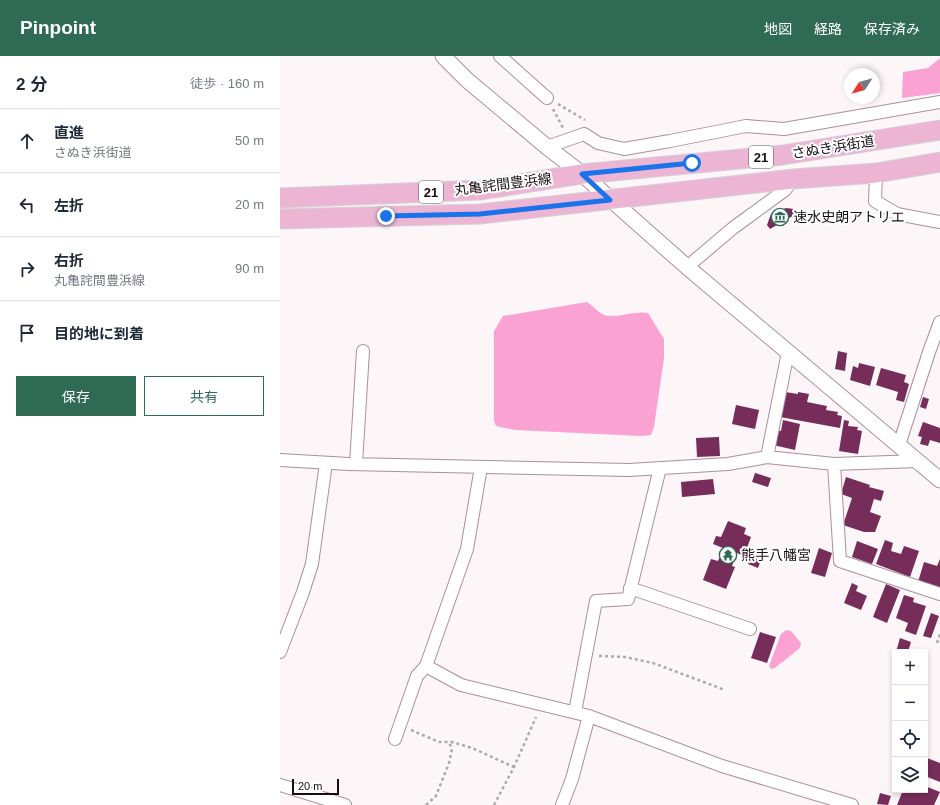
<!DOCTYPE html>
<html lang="ja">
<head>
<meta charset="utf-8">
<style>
  body { margin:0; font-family:Arial,"Noto Sans JP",sans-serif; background:#f6f6f7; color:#1f2937 }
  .controls { position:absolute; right:12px; bottom:12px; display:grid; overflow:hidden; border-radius:0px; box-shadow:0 2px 6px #0003 }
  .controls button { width:36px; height:36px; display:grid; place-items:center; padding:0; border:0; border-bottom:1px solid #e0e1e3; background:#fff; color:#1f2937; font:20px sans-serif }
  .compass { position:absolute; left:564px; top:12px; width:36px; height:36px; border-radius:50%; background:#fff; box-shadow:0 2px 6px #0003; rotate:234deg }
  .scale { position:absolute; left:12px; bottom:10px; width:47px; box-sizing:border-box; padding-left:4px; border:2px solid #170d12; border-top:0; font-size:11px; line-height:14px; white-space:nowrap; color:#170d12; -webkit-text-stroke:3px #fff; paint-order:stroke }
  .stop { position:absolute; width:12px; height:12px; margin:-9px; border:3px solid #1a73e8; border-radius:50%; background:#fff }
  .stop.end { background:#1a73e8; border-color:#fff; box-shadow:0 1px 4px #0008 }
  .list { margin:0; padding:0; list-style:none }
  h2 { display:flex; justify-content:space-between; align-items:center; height:52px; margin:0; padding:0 16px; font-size:17px }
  h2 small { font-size:13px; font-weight:400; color:#747a83 }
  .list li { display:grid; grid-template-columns:26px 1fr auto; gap:12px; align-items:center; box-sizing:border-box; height:64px; padding:0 16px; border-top:1px solid #e0e1e3 }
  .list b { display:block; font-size:15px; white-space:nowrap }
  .list p { margin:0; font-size:13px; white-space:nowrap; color:#747a83 }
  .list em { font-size:13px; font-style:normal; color:#747a83 }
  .actions { display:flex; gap:8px; padding:12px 16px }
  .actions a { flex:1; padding:9px 0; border:1px solid #2f6a54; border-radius:0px; text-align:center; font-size:14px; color:#2f6a54 }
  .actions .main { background:#2f6a54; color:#fff }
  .icon { flex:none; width:22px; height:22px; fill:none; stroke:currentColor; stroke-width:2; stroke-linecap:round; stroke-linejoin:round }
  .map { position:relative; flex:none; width:660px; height:749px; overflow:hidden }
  header { display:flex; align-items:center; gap:24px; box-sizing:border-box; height:56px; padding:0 20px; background:#2f6a54; color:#fff }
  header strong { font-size:19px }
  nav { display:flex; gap:22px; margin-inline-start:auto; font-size:14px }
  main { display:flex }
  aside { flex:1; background:#fff }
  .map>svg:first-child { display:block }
  .water { fill:#faa3d3 }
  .building { fill:#772d5a }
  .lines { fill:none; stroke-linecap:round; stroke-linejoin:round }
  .minor-casing { stroke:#ab8f9d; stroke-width:14 }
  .tertiary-casing { stroke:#ab8f9d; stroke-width:17 }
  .primary-casing { stroke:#d5d3d4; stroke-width:21 }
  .path { stroke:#afa8ab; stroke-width:2.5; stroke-dasharray:3 3; stroke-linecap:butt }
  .minor { stroke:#fff; stroke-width:12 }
  .tertiary { stroke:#fff; stroke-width:15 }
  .primary { stroke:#ecb5d4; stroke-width:19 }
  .route { stroke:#1a73e8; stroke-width:5 }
  .labels { text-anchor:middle; stroke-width:4; stroke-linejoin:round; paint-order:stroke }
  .shield { fill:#fff; stroke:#5d5659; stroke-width:1 }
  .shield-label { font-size:13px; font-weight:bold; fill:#170d12 }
  .street-label { font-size:14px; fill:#170d12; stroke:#fff }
  .poi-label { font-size:14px; fill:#170d12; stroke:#fff; text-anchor:start }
</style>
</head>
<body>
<header>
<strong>Pinpoint</strong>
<nav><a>地図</a><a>経路</a><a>保存済み</a></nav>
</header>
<main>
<aside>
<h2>2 分<small>徒歩 · 160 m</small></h2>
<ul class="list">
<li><svg class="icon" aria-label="ahead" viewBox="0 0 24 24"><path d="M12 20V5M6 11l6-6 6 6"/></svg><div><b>直進</b><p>さぬき浜街道</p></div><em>50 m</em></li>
<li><svg class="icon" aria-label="left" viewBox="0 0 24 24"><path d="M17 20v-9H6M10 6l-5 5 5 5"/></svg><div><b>左折</b></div><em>20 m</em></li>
<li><svg class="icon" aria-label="right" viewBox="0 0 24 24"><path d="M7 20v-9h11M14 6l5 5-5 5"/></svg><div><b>右折</b><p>丸亀詫間豊浜線</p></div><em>90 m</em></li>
<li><svg class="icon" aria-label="arrive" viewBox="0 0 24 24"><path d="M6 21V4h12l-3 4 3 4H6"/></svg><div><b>目的地に到着</b></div></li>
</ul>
<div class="actions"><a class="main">保存</a><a>共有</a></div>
</aside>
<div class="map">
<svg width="660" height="749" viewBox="0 0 660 749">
  <rect width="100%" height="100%" fill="#fcf6f9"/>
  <path class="water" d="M659,3H660V37L622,42L623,16L648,12Z
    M307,246C312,249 317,255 322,258C333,264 355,254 368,257L384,283V302L374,371L371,379L360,380L235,374L216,370L214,365V275L223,260Z
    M506,574L511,575L521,587L520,592L495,612L491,613L489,610L501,578Z"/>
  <path class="building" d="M506,152L514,153L518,157L490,173L487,169L491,158Z
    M558,295L567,297L565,315L555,313Z
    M579,307L595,311L590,330L570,324L573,310L578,312Z
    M601,312L626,319L624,326L629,328L624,346L616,344L618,336L596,329Z
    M505,336L518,338V336L529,338L527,346L547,350L546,354L558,356L557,359L562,360L560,372L500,361Z
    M643,341L649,343L646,353L640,351Z
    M456,349L479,354L475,373L452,368Z
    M503,364L520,368L515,394L493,389L496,374L501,375Z
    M564,364L569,365L568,370L578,371L577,374L582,375L578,398L559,395Z
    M643,366L660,372V387L650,384L648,390L640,388L642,381L638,380Z
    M439,381L440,400L417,401L416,382Z
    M475,417L491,422L488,431L472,426Z
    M566,421L590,429L589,431L604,435L601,445L594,443L590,456L601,460L595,476H584L563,469L572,442L561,438Z
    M433,423L435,438L402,441L401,426Z
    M448,465L466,472L464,478L471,481L464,500L457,497L452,510L455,511L446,533L423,524L431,503L438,505L443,492L433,488L436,480L441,481Z
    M605,484L613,487L611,495L621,498L624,490L639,495L630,521L596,508Z
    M577,485L598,493L592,508L572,501Z
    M539,492L552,497L545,521L531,517Z
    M473,495L483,498L478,512L468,508Z
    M660,503V532L638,526L644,506L657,510Z
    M572,527L578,530L576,535L587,540L581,554L564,547Z
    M606,528L620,534L607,567L593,561Z
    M624,539L634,542L633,546L646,550L636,579L625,575L628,567L616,562Z
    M651,557L659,560L651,582L643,580Z
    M480,576L496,581L487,607L471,602Z
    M620,582L631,586L628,596H616Z
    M647,702L660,707V726L645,720V707Z
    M645,730L660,736L654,749H617L623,734H645Z
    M600,737L611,740L608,749L597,748Z"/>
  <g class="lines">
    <defs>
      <path id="minor" d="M220,0L267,42
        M267,91L304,78L318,87L344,93L390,85L466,70L504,73L660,46
        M596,117L595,145L617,158L660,166
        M407,211L453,172L505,134L513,123
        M619,389L649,296L660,266
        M487,401L508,296
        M0,404L69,408L349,414L448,408L487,401L554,408L638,405
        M76,408L83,295
        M554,408L560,505L660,538
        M201,411L187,493L146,610L181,629L309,660L442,710L572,749
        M350,532L470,573
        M0,596L23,536L32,508L46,407
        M295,656L316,545L348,543L380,412
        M115,683L137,620L146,610
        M0,729L65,749
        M282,749L292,723L309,660"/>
      <path id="tertiary" d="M163,0L187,24L267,91L302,118L407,211L660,424"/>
      <path id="primary" d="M0,142L201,134L302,118L503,99L660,74
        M0,163L200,158L513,123L596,117L660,106"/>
    </defs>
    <use href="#minor" class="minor-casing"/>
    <use href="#tertiary" class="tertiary-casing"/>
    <use href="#primary" class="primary-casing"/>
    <path class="path" d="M278,48L305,64
      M273,53L283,72
      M657,587L660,578
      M319,600L345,601L373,607L445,634
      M131,674L159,686H172L192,692L234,711
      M146,749L156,740L169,707L172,693L169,686
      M214,749L234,711L256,661"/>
    <use href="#minor" class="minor"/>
    <use href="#tertiary" class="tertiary"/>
    <use href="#primary" class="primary"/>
  </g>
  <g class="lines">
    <path class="route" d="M106,160L200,158L330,144L302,118L412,107"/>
  </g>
  <defs>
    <symbol id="museum-ring" viewBox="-11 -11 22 22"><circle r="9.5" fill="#fff" stroke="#2f6a54" stroke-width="1.5"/><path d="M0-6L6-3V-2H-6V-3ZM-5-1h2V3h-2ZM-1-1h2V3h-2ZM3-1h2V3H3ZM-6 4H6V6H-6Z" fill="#2f6a54"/></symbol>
    <symbol id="temple-ring" viewBox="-11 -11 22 22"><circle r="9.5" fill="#fff" stroke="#2f6a54" stroke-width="1.5"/><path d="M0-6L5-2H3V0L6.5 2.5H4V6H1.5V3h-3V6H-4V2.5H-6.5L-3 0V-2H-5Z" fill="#2f6a54"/></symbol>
  </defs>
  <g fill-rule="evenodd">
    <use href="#museum-ring" x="490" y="151" width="20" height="20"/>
    <use href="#temple-ring" x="438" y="489" width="20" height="20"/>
  </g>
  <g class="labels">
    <g class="shield">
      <rect x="469" y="90" width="24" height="22" rx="3"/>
      <rect x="139" y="125" width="24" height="22" rx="3"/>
    </g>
    <g class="shield-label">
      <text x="481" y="106">21</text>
      <text x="151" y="141">21</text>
    </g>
    <g class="street-label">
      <text transform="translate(553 91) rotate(-9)" y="5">さぬき浜街道</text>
      <text transform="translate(223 128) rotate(-7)" y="5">丸亀詫間豊浜線</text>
    </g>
    <g class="poi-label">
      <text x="513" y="166">速水史朗アトリエ</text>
      <text x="461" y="504">熊手八幡宮</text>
    </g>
  </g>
</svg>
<div class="controls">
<button>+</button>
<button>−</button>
<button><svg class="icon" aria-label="locate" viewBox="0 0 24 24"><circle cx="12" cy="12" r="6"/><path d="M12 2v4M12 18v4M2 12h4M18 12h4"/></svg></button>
<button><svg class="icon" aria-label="layers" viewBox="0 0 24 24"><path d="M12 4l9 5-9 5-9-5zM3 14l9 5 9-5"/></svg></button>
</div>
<svg class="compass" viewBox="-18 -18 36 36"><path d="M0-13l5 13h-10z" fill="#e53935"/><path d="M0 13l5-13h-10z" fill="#747a83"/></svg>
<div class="scale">20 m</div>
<div class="stop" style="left:412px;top:107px"></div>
<div class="stop end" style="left:106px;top:160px"></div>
</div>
</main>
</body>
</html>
